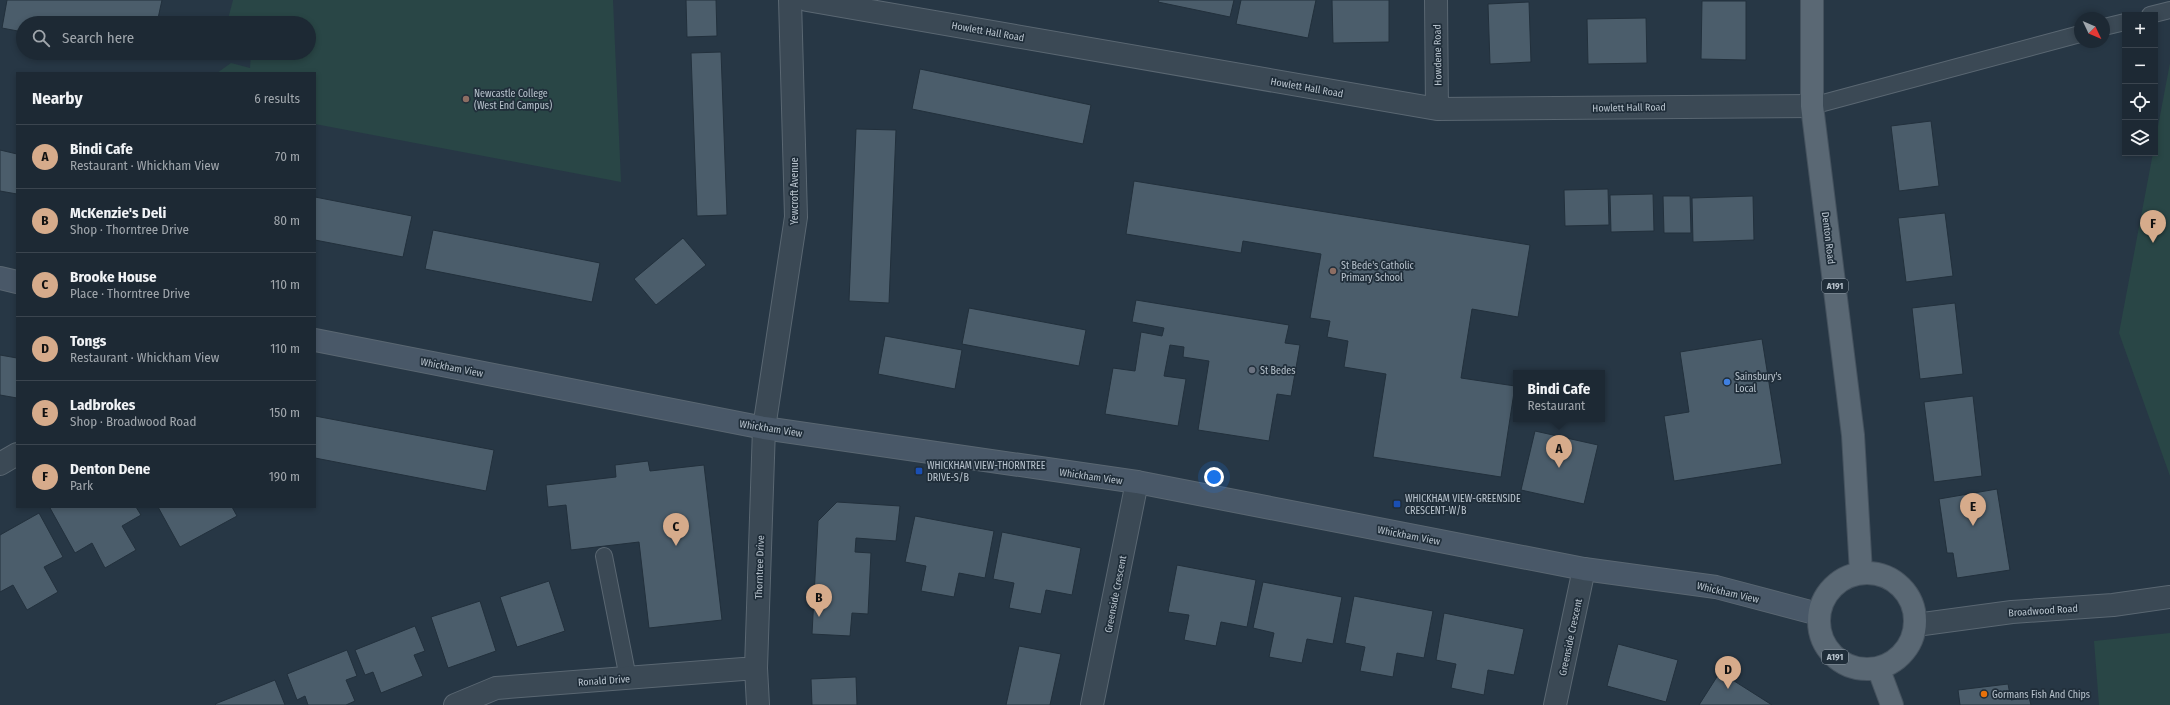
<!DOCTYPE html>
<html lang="en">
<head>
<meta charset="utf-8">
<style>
  body { margin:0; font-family:"Fira Sans Condensed",sans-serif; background:#25313c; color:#f1f3f6 }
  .controls { position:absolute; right:12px; top:12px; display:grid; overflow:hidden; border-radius:0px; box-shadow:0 2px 6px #0003 }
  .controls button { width:36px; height:36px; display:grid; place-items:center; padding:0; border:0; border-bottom:1px solid #3b454f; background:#1d2934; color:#f1f3f6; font:20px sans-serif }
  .compass { position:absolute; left:2074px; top:12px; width:36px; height:36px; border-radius:50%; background:#1d2934; box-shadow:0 2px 6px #0003; rotate:134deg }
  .you { position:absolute; left:1214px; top:477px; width:14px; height:14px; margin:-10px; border:3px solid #fff; border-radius:50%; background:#1a73e8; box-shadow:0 0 0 6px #1a73e833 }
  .badge { display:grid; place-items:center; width:26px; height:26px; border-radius:50%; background:#d6ab8b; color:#111; font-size:13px; font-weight:700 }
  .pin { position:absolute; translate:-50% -33px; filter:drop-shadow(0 1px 2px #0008) }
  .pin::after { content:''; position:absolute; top:21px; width:14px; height:12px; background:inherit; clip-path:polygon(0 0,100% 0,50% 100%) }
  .popup { position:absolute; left:1513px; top:370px; width:92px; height:52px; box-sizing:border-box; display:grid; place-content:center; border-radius:0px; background:#1d2934; filter:drop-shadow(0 1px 3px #0005); font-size:13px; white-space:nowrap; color:#a0a6ac }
  .popup b { font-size:15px; color:#f1f3f6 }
  .popup::after { content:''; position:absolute; left:50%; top:100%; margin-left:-8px; border:8px solid transparent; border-top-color:#1d2934 }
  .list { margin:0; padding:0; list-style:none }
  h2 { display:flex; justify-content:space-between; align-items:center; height:52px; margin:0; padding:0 16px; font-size:17px }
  h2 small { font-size:13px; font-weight:400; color:#a0a6ac }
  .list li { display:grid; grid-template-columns:26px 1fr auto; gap:12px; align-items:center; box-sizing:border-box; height:64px; padding:0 16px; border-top:1px solid #3b454f }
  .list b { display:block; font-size:15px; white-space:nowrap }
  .list p { margin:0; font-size:13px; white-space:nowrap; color:#a0a6ac }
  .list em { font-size:13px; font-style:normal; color:#a0a6ac }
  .icon { flex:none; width:22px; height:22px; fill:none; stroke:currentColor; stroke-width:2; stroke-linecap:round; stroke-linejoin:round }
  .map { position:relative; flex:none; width:2170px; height:705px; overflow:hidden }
  .search { position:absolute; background:#1d2934; box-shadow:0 2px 6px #0003; left:16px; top:16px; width:300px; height:44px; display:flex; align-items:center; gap:10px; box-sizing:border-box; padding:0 14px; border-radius:22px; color:#a0a6ac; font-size:15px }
  .panel { position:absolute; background:#1d2934; box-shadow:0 2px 6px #0003; left:16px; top:72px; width:300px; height:436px; border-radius:0px }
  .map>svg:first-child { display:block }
  .green { fill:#294646 }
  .building { fill:#4b5d6b; stroke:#22303c }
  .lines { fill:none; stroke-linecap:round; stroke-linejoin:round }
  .service-casing { stroke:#5a6772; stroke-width:18 }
  .minor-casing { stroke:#5a6772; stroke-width:24 }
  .secondary-casing { stroke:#5a6772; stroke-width:24 }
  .primary-casing { stroke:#45525e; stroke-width:24 }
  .service { stroke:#3b4955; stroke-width:16 }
  .minor { stroke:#3b4955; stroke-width:22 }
  .secondary { stroke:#495868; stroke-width:22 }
  .primary { stroke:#5a6874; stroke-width:22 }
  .education-dot { fill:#8d6e63; stroke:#202e3a; stroke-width:1.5 }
  .worship-dot { fill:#6b7280; stroke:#202e3a; stroke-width:1.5 }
  .shop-dot { fill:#3f7fe0; stroke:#202e3a; stroke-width:1.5 }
  .transit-dot { fill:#1a4fb4; stroke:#202e3a; stroke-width:1.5 }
  .food-dot { fill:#e8710a; stroke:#202e3a; stroke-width:1.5 }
  .labels { text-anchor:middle; stroke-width:3.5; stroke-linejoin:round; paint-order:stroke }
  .shield { fill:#202e3a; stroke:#8b97a2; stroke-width:1 }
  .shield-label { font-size:9px; font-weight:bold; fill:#b9c4ce }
  .street-label { font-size:10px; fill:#b9c4ce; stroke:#202e3a }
  .poi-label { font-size:10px; fill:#b9c4ce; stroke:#202e3a; text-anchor:start }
</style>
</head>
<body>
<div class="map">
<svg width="2170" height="705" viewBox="0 0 2170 705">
  <rect width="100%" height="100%" fill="#273745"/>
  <path class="green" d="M233,0H613L621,182L315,124V73H217L231,63L250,68L251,53H309V23H227Z
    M2170,63V476L2119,333L2153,153H2155V142Z
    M2170,633V705H2099L2094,641Z"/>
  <path class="building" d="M7,0H162L157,23H23V32L2,28Z
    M686,0H716L717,36L687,37Z
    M1159,0H1234L1230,17L1158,2Z
    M1241,0H1316L1308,38L1236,24Z
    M1332,0H1389V42L1333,43Z
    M1702,1H1746V60L1701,59Z
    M1529,2L1531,62L1490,64L1488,4Z
    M1646,18L1647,63L1588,64L1587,19Z
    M721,52L727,215L697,216L691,53Z
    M126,53H151L150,58Z
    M920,69L1091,105L1083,144L912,109Z
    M1931,121L1939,186L1899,191L1891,126Z
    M856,129L896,130L889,303L849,301Z
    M0,150L17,154V194L0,191Z
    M1134,181L1530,245L1518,317L1472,309L1461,378L1515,386L1501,477L1373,457L1386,374L1344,367L1348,341L1327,337L1330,321L1310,318L1321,254L1243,241L1241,253L1126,234Z
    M1608,189L1609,225L1565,226L1564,190Z
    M1653,194L1654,231L1611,232L1610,195Z
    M1663,196H1690L1691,233H1664Z
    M1753,196L1754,240L1693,242L1692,198Z
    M315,197L412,216L403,257L315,240Z
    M1945,213L1953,276L1906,282L1898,218Z
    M433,230L600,263L592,302L425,269Z
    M683,238L706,265L656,305L634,279Z
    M1136,300L1289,325L1285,343L1300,345L1291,396L1277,394L1269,441L1198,430L1209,361L1183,357L1184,347L1170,345L1164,376L1186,379L1178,426L1105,414L1113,368L1135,371L1141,332L1162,336L1164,328L1132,322Z
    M1955,303L1963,374L1920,379L1912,308Z
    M969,308L1086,330L1079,366L962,344Z
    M885,336L962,350L955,389L878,374Z
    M1762,339L1782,464L1674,481L1664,416L1689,412L1680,352Z
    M0,355L17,358V398L0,395Z
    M1973,396L1982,476L1934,482L1924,402Z
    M315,416L494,450L486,491L315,458Z
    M1535,431L1598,445L1584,504L1521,490Z
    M648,461L650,471L704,465L722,620L649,628L639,542L571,550L566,505L548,507L546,485L616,477L615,465Z
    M1997,489L2010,570L1957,578L1953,553H1947L1939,499Z
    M837,502L900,506L896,541L856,538L855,552L871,553L868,614L852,613L850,636L812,634L818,521Z
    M53,507H136L141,515L122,526L136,550L105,568L92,543L75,553L50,508Z
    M158,507H232L237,516L180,547Z
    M39,513L63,557L44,567L58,592L27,610L13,585L0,592V535Z
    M915,516L994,531L985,578L959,573L954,597L921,591L926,566L905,562Z
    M1002,532L1081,548L1072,595L1046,590L1041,614L1009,608L1014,583L993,579Z
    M1177,565L1256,580L1247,627L1221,622L1216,646L1184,640L1189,615L1168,612Z
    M549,581L565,631L517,647L500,597Z
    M1263,582L1342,597L1333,644L1307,639L1302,663L1269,657L1274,633L1253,628Z
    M1354,596L1433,611L1424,658L1397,653L1393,677L1360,671L1365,647L1345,643Z
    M480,601L496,651L448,668L431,617Z
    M1444,613L1524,629L1514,675L1488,670L1484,695L1451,688L1456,664L1436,660Z
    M415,626L425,651L414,655L423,676L381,693L373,672L365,675L355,650Z
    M1618,644L1678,660L1666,702L1607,686Z
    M1019,646L1061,654L1050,705H1006Z
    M347,650L357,676L346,680L355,701L346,705H308L305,696L297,700L287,674Z
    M1720,672L1772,705H1699Z
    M856,677L857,705H812L811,679Z
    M275,680L285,705H216L215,704Z
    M2008,684L2011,700L2029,697L2031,705H1960L1958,690Z"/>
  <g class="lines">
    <defs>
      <path id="service" d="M2150,15L2170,10
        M2104,27L2125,22
        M1812,106L2080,34
        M604,556L628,678"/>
      <path id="minor" d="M807,0L1437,109L1812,106
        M1436,0L1437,109
        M0,464L17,454
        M1916,625L2012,612L2113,605L2170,597
        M455,705L496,688L756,668
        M758,705L756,668L764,428L796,217L790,0
        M1092,705L1137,482
        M1555,705L1584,569"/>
      <path id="secondary" d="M0,278L17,282
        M315,340L764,428L1137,482L1584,569L1716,587L1818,614"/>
      <path id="primary" d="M1812,0V106L1853,435L1861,572
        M1819 621a48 48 0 1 1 96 0a48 48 0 1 1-96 0Z
        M1879,670L1892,705"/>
    </defs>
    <use href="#service" class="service-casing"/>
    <use href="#minor" class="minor-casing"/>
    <use href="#secondary" class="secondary-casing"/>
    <use href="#primary" class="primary-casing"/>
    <use href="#service" class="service"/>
    <use href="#minor" class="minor"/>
    <use href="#secondary" class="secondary"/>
    <use href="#primary" class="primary"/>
  </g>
  <g class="education-dot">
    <circle cx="466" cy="99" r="4"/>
    <circle cx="1333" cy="271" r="4"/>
  </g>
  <circle class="worship-dot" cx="1252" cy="370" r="4"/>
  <circle class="shop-dot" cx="1727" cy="382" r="4"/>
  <g class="transit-dot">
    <rect x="915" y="467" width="8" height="8" rx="2"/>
    <rect x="1393" y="500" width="8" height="8" rx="2"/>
  </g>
  <circle class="food-dot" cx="1984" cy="694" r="4"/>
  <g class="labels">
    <g class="shield">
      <rect x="1822" y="279" width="26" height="14" rx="3"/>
      <rect x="1822" y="650" width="26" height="14" rx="3"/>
    </g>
    <g class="shield-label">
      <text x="1835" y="289">A191</text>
      <text x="1835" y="660">A191</text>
    </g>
    <g class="street-label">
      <text transform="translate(988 31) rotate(10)" y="4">Howlett Hall Road</text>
      <text transform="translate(1437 55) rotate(-91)" y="4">Howdene Road</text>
      <text transform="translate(1307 87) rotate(10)" y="4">Howlett Hall Road</text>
      <text transform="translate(1629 107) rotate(-1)" y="4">Howlett Hall Road</text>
      <text transform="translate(794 191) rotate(-90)" y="4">Yewcroft Avenue</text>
      <text transform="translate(1829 238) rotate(83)" y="4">Denton Road</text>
      <text transform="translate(452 367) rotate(11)" y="4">Whickham View</text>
      <text transform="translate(771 428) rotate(9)" y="4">Whickham View</text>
      <text transform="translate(1091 476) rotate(8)" y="4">Whickham View</text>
      <text transform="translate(1409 535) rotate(11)" y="4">Whickham View</text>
      <text transform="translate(759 567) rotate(-88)" y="4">Thorntree Drive</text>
      <text transform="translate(1728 592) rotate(13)" y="4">Whickham View</text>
      <text transform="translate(1115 594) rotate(-79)" y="4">Greenside Crescent</text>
      <text transform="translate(2043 610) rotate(-4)" y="4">Broadwood Road</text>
      <text transform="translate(1570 637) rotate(-78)" y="4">Greenside Crescent</text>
      <text transform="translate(604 680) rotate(-4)" y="4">Ronald Drive</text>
    </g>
    <g class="poi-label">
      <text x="474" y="97">Newcastle College<tspan x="474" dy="12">(West End Campus)</tspan></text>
      <text x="1341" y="269">St Bede's Catholic<tspan x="1341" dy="12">Primary School</tspan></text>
      <text x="1260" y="374">St Bedes</text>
      <text x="1735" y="380">Sainsbury's<tspan x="1735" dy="12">Local</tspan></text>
      <text x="927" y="469">WHICKHAM VIEW-THORNTREE<tspan x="927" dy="12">DRIVE-S/B</tspan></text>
      <text x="1405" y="502">WHICKHAM VIEW-GREENSIDE<tspan x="1405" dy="12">CRESCENT-W/B</tspan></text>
      <text x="1992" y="698">Gormans Fish And Chips</text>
    </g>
  </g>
</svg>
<div class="controls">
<button>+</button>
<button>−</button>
<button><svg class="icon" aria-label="locate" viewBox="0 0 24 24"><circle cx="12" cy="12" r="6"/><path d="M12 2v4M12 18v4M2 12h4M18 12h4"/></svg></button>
<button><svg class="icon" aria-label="layers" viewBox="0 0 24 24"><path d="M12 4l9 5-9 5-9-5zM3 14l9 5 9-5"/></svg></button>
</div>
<svg class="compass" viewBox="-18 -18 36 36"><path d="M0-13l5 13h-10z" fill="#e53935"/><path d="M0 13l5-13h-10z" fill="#a0a6ac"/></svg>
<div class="you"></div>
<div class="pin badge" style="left:1559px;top:468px">A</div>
<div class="popup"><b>Bindi Cafe</b>Restaurant</div>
<div class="pin badge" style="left:819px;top:617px">B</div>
<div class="pin badge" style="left:676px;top:546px">C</div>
<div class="pin badge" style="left:1728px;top:689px">D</div>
<div class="pin badge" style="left:1973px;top:526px">E</div>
<div class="pin badge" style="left:2153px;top:243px">F</div>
<div class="search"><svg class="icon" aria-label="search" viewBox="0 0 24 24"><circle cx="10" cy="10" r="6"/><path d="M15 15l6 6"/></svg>Search here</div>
<section class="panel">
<h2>Nearby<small>6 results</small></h2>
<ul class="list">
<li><span class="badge">A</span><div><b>Bindi Cafe</b><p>Restaurant · Whickham View</p></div><em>70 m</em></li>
<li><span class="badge">B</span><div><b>McKenzie's Deli</b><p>Shop · Thorntree Drive</p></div><em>80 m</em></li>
<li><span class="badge">C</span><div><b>Brooke House</b><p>Place · Thorntree Drive</p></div><em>110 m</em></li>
<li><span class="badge">D</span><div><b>Tongs</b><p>Restaurant · Whickham View</p></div><em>110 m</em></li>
<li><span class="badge">E</span><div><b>Ladbrokes</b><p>Shop · Broadwood Road</p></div><em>150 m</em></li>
<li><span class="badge">F</span><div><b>Denton Dene</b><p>Park</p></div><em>190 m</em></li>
</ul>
</section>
</div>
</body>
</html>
